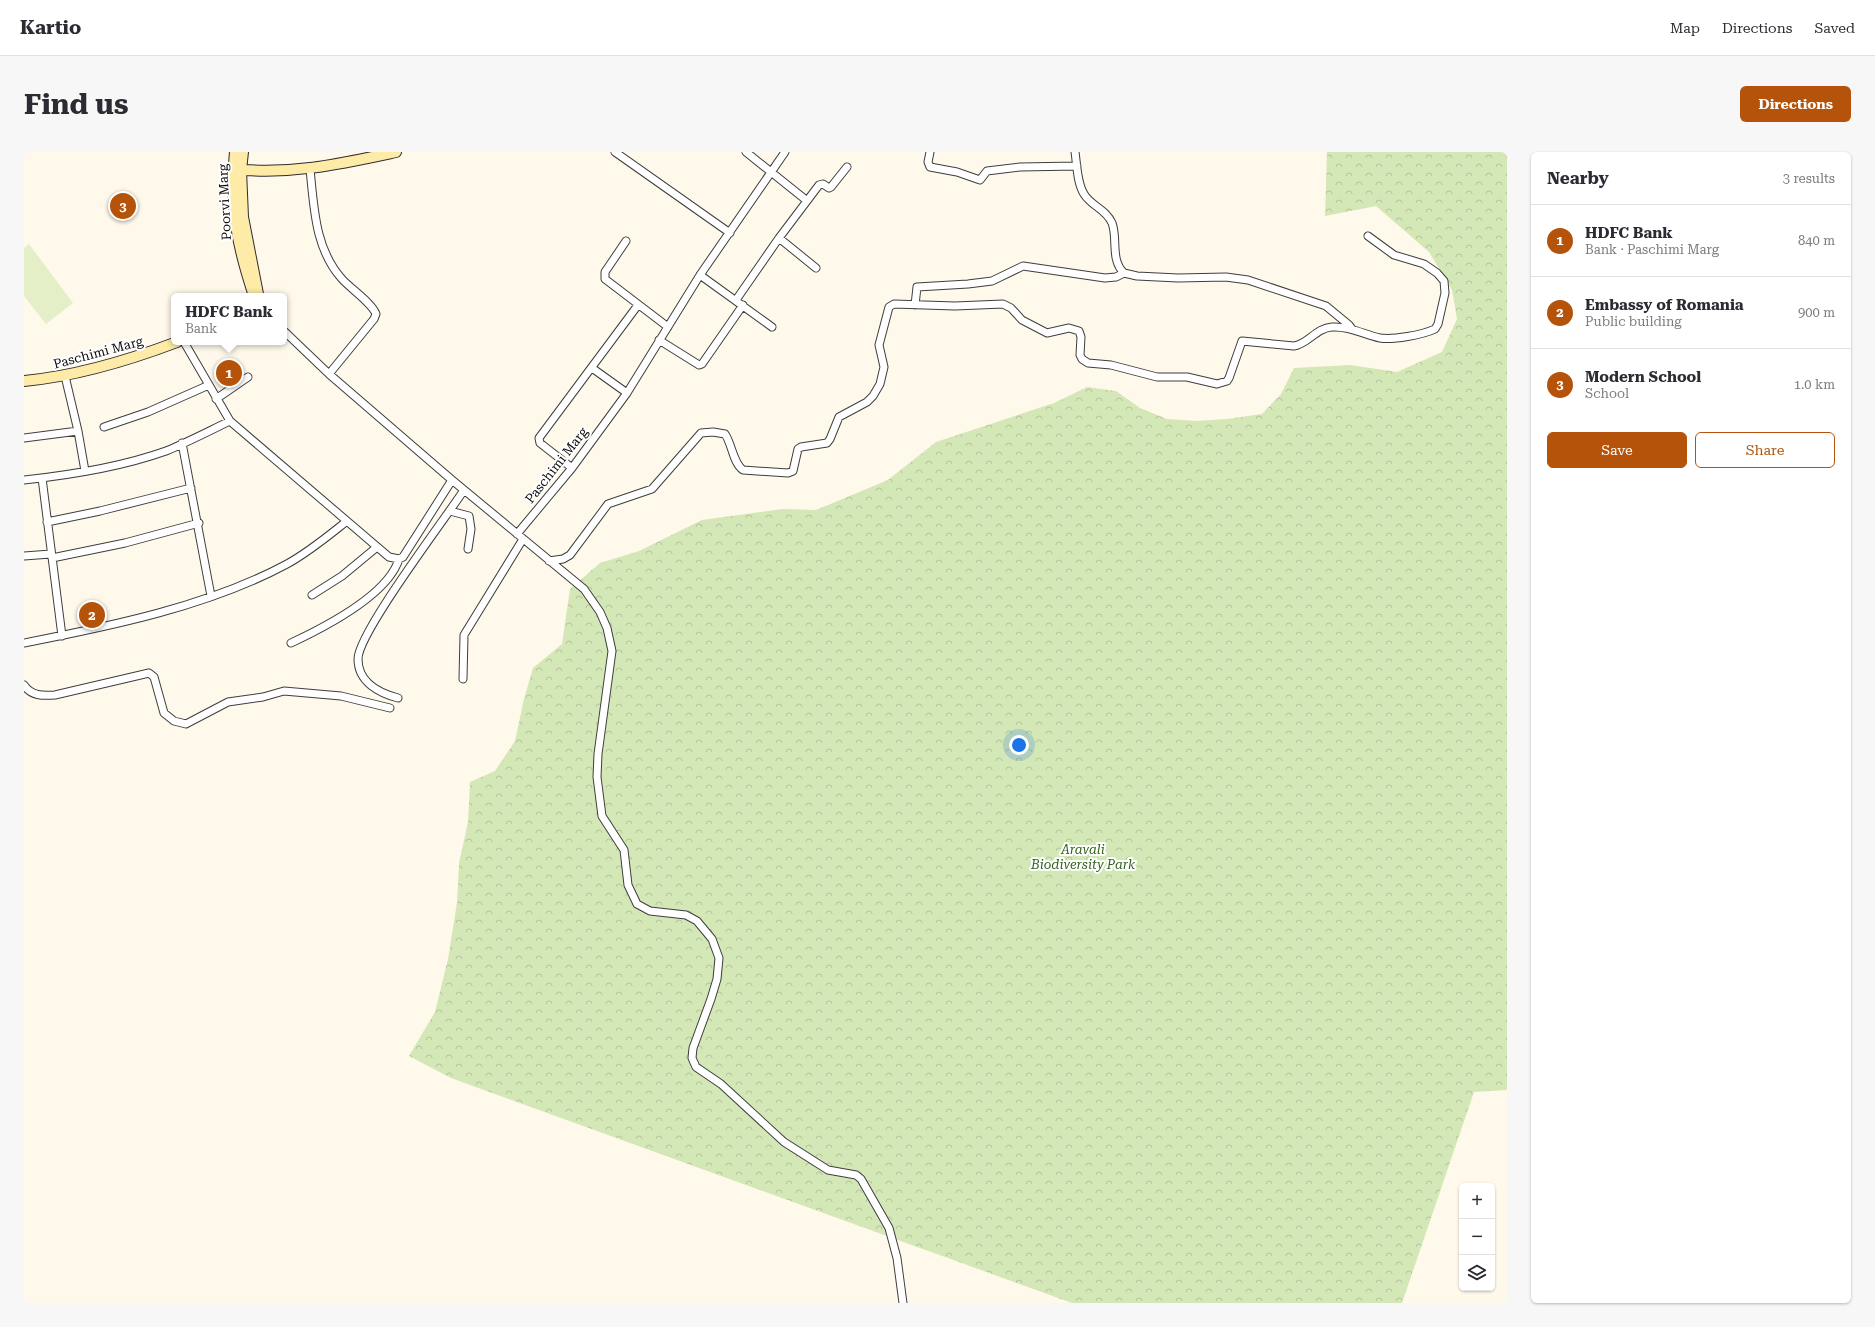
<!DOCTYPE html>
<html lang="en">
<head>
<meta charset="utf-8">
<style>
  body { margin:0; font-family:"Roboto Serif",serif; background:#f7f7f7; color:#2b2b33 }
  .controls { position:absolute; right:12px; bottom:12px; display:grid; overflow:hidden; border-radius:6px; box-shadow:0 1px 3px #0004 }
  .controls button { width:36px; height:36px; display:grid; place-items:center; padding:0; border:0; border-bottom:1px solid #e1e1e2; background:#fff; color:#2b2b33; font:20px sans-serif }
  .you { position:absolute; left:995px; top:593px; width:14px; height:14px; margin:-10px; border:3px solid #fff; border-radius:50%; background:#1a73e8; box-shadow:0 0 0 6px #1a73e833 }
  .badge { display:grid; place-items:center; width:26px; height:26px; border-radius:50%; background:#b45309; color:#fff; font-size:13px; font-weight:700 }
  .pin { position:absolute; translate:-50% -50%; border:2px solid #fff; box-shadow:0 1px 4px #0006 }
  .popup { position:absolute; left:147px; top:141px; width:116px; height:52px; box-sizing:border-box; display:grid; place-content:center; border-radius:6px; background:#fff; filter:drop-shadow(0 1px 3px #0005); font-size:13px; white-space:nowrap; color:#7c7c81 }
  .popup b { font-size:15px; color:#2b2b33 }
  .popup::after { content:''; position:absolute; left:50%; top:100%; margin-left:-8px; border:8px solid transparent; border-top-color:#fff }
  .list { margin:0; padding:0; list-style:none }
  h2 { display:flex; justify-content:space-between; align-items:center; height:52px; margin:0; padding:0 16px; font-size:17px }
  h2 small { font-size:13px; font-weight:400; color:#7c7c81 }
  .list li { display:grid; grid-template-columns:26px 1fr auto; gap:12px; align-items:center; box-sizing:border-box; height:72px; padding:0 16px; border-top:1px solid #e1e1e2 }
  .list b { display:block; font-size:15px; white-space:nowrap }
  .list p { margin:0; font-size:13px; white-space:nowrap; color:#7c7c81 }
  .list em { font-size:13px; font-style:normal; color:#7c7c81 }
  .actions { display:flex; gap:8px; padding:12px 16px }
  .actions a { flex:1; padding:9px 0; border:1px solid #b45309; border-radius:6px; text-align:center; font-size:14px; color:#b45309 }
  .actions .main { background:#b45309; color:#fff }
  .icon { flex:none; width:22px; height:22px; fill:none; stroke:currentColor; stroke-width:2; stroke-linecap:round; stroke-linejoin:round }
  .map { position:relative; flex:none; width:1483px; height:1151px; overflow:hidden; border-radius:6px }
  header { display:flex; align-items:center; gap:24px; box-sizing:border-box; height:56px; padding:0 20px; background:#fff; border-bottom:1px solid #e1e1e2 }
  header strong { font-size:19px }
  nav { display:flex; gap:22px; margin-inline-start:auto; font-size:14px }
  .intro { display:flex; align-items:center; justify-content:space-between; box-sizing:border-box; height:96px; padding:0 24px }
  h1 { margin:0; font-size:28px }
  .button { padding:10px 18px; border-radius:6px; background:#b45309; color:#fff; font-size:14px; font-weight:700 }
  main { display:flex; gap:24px; padding:0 24px }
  aside { flex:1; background:#fff; border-radius:6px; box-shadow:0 1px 3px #0004 }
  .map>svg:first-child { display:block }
  .park { fill:url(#park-crowns) }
  .pitch { fill:#e5efc7 }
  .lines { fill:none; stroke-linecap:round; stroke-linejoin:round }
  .street-casing { stroke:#3e3e3e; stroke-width:9 }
  .secondary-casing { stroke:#2d2d2d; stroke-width:12 }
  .street { stroke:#fff; stroke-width:7 }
  .secondary { stroke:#fdeba7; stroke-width:10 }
  .labels { text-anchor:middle; stroke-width:4; stroke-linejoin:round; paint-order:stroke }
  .street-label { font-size:13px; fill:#0b0b0b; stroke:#fff }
  .park-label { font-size:13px; font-style:italic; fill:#32611e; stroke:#fff }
</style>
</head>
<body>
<header>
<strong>Kartio</strong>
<nav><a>Map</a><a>Directions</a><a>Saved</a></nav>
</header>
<div class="intro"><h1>Find us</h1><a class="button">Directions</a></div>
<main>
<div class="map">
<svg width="1483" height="1151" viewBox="0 0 1483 1151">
  <defs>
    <pattern id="park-crowns" width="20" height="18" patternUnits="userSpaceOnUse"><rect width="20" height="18" fill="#d4e7b6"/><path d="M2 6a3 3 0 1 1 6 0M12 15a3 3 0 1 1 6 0" fill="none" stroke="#b5c59b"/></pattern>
  </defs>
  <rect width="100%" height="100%" fill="#fef9ea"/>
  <path class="park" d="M1303,0H1483V938L1450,940L1378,1151H1048L427,926L385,904L411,860L424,807L433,751L435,711L444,670L446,630L471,619L491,589L500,547L509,516L538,492L546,437L576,411L615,399L678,368L759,357L792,358L864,328L912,290L1030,251L1063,235L1092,239L1116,256L1143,267L1173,269L1203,267L1238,262L1257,242L1270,216L1326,213L1373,220L1418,200L1433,167L1428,138L1405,100L1352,54L1301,64Z"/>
  <path class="pitch" d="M5,92L49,151L22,172L0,144V96Z"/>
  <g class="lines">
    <defs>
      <path id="street" d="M591,0L706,81
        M722,0L782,48
        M906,0L904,10L906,15L933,20L956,28L963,19L996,15L1053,14
        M1051,0C1053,13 1053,31 1060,42C1067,54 1082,57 1088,71C1094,86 1086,108 1100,121L1113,124L1154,126L1202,125L1224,128L1302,154L1325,173L1328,177
        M286,17C290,56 291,97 318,127C327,137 348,151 352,162L350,167L305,222
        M755,86L792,116
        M602,89L581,120V127L644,175
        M676,123L748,175
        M712,148L755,86L795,33L799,32L805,36L807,35L823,15
        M891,153L893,135L944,132L968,129L999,114L1081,126L1092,125L1100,121
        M260,179L305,222L428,328L560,437L576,460L583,476L588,499L574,602L573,625L578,664L600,698L604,733L613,752L626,759L662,763L673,769L688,787L695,806L693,827L687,847L669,896L668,906L672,915L697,932L760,990L804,1018L832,1023L837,1027L865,1076L873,1106L879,1151
        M635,188L675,213L678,212L719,153
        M160,190L206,269L365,405L375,407L379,405L428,328
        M568,216L603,241
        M41,224L54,279L61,319
        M192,247L224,225
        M80,275L124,260L185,233
        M0,286L54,279
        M158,291L187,444
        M548,316L516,291L515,286L614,153
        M18,326L38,484
        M0,328C47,323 97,315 142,299C164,290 185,279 206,269
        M426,359L445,364L447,377L444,397
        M23,370L76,359L167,336
        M493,382L548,316L603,241L676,123L761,0
        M0,404L27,402
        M28,406L101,391L175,371
        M525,409L539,407L546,403L584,352L628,337L677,281L689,280L701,282C708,292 709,311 719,318L764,321L769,319L774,297L777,295L803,291L806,287L815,265L843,250L849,244L856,232L860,215L855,193L865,155L870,152L931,154L979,152L987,156L998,168L1023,181L1045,176L1055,179L1057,185L1056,203L1058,207L1064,211L1087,213L1133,225H1163L1193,232L1203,229L1205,226L1218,189L1270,194C1284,192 1292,176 1308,175C1325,174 1339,182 1356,186C1369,188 1398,183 1411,177L1414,172L1421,141L1420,129L1413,121L1400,112L1370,103L1344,84
        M288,443L318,424L353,395
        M0,491C87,474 185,454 263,412C285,400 304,384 323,369
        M267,491C299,476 364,443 375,407
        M439,527L440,483L499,387
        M0,533C7,544 19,544 31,543L125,521L130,525L140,561L150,569L162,572L204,550L239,545L260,539L317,544L366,556
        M374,546C355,541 334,530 334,507C334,481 421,367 440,338"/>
      <path id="secondary" d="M211,0C205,54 213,93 230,144
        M219,0L217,18L219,65L234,142
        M209,17C268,23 316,12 372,0
        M0,229C53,224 103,209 153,190"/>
    </defs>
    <use href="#street" class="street-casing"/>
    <use href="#secondary" class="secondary-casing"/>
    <use href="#street" class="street"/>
    <use href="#secondary" class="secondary"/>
  </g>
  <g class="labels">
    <g class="street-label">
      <text transform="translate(200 50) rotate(-93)" y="5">Poorvi Marg</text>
      <text transform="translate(74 200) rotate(-15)" y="5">Paschimi Marg</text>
      <text transform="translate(532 313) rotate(-52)" y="5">Paschimi Marg</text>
    </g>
    <g class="park-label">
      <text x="1059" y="702">Aravali<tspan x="1059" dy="15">Biodiversity Park</tspan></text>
    </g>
  </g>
</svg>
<div class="controls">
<button>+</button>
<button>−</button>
<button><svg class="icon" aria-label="layers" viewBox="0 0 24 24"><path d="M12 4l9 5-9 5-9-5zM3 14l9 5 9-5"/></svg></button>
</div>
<div class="you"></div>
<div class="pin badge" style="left:205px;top:221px">1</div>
<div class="popup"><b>HDFC Bank</b>Bank</div>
<div class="pin badge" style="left:68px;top:463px">2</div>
<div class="pin badge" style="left:99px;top:54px">3</div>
</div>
<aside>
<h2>Nearby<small>3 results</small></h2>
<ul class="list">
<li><span class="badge">1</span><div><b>HDFC Bank</b><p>Bank · Paschimi Marg</p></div><em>840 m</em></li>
<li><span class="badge">2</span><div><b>Embassy of Romania</b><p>Public building</p></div><em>900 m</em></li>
<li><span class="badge">3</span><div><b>Modern School</b><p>School</p></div><em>1.0 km</em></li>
</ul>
<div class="actions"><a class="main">Save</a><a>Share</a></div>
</aside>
</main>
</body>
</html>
